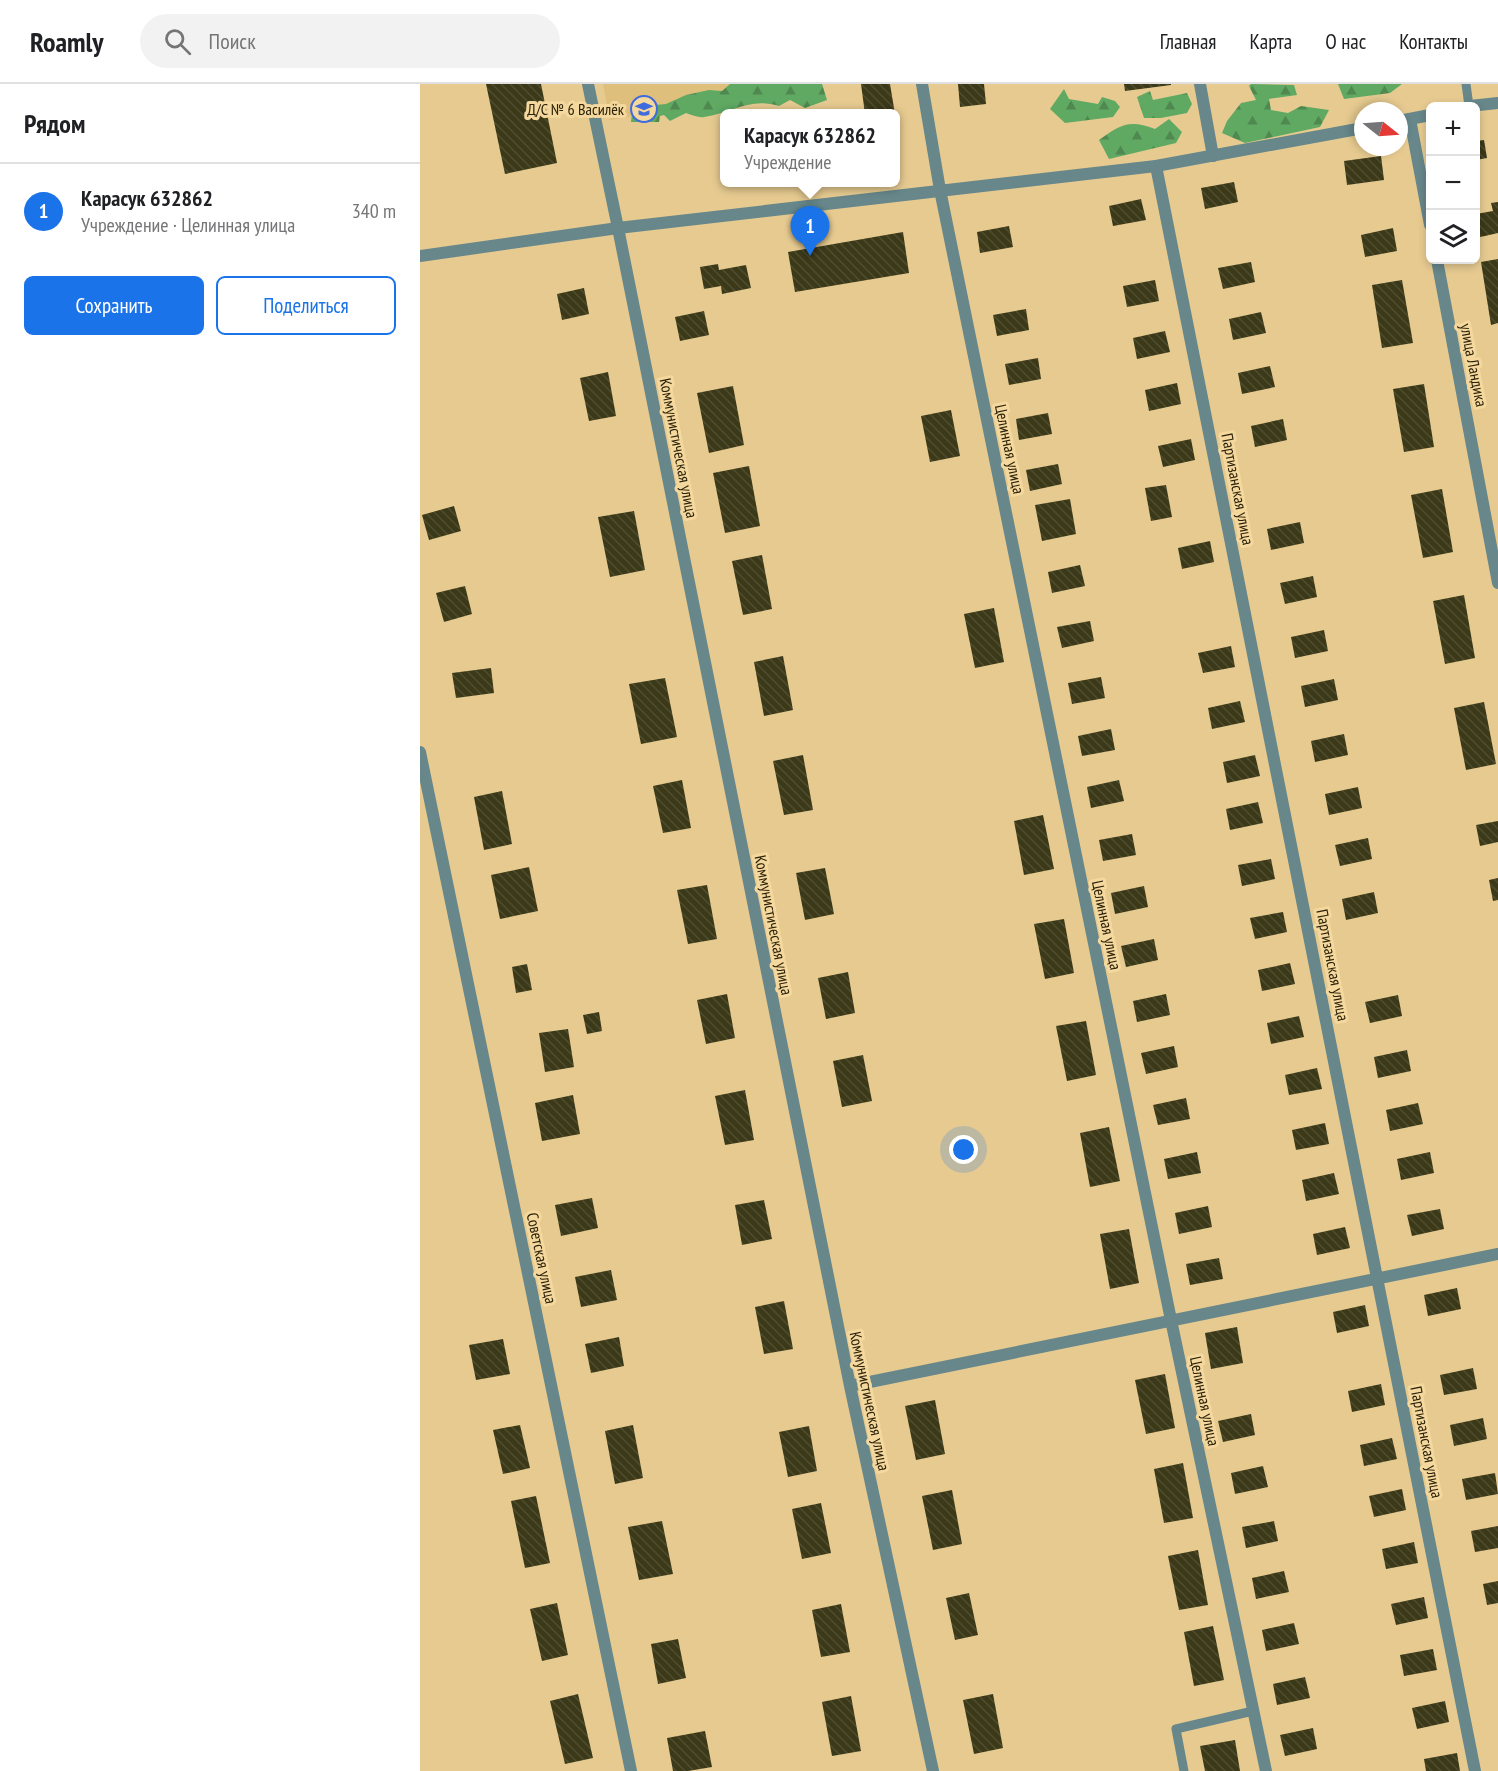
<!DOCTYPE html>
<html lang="ru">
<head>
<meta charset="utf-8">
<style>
  body { margin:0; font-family:"PT Sans Narrow",sans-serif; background:#f2f2f2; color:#202124 }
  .controls { position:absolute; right:18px; top:18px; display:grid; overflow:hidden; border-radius:9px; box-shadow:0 3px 9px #0003 }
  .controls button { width:54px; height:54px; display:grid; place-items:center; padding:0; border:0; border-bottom:2px solid #e0e0e0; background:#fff; color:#202124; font:30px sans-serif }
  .compass { position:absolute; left:934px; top:18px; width:54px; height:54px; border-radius:50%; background:#fff; box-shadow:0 3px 9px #0003; rotate:107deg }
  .you { position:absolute; left:544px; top:1066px; width:21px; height:21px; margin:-15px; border:4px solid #fff; border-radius:50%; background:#1a73e8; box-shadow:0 0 0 9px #1a73e833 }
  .badge { display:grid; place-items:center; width:39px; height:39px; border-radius:50%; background:#1a73e8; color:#fff; font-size:20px; font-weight:700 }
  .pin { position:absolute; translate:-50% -50px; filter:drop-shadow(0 2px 3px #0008) }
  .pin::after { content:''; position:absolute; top:32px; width:21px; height:18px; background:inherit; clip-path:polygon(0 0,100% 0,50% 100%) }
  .popup { position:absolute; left:300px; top:25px; width:180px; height:78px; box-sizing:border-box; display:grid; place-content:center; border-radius:9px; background:#fff; filter:drop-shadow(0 2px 4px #0005); font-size:20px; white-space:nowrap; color:#757577 }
  .popup b { font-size:22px; color:#202124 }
  .popup::after { content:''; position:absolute; left:50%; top:100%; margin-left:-12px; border:12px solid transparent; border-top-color:#fff }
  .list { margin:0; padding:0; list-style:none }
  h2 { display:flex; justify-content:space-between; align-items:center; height:78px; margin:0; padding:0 24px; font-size:26px }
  h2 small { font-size:20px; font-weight:400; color:#757577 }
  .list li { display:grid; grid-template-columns:39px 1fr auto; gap:18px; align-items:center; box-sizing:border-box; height:96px; padding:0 24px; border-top:2px solid #e0e0e0 }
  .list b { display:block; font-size:22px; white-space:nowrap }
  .list p { margin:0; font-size:20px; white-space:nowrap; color:#757577 }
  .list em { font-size:20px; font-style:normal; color:#757577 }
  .actions { display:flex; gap:12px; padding:18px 24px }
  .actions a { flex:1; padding:14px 0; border:2px solid #1a73e8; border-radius:9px; text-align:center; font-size:21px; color:#1a73e8 }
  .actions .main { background:#1a73e8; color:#fff }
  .icon { flex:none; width:33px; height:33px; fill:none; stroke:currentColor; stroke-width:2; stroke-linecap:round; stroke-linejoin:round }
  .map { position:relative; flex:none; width:1078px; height:1687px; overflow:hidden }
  header { display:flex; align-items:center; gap:36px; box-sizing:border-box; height:84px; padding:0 30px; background:#fff; border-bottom:2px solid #e0e0e0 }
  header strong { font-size:28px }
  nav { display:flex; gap:33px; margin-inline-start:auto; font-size:21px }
  .search { width:420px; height:54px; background:#f2f2f2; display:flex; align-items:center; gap:15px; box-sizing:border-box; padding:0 21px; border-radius:33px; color:#757577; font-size:22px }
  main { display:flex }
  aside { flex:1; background:#fff }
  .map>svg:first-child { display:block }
  .built { fill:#debf7c }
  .forest { fill:url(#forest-firs) }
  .building { fill:url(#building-back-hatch) }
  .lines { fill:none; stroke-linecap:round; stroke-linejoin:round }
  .service { stroke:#67878b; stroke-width:9 }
  .minor { stroke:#67878b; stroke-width:12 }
  .tertiary { stroke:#67878b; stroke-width:12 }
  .labels { text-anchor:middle; stroke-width:6; stroke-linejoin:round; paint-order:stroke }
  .poi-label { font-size:16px; fill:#2b2109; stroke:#f4d89d; text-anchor:end }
  .street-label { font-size:16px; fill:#2b2109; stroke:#f4d89d }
</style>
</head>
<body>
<header>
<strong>Roamly</strong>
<div class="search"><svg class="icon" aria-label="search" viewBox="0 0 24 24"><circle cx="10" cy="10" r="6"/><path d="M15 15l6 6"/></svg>Поиск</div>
<nav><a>Главная</a><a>Карта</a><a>О нас</a><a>Контакты</a></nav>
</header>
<main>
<aside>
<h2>Рядом<small></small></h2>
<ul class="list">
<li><span class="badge">1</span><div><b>Карасук 632862</b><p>Учреждение · Целинная улица</p></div><em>340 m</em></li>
</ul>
<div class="actions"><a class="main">Сохранить</a><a>Поделиться</a></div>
</aside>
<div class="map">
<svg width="1078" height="1687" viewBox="0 0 1078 1687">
  <defs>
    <pattern id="forest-firs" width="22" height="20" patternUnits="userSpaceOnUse" patternTransform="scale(1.5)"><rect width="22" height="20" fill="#5fa963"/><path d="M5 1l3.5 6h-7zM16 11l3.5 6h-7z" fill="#4f8950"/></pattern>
    <pattern id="building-back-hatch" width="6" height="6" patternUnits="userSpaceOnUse" patternTransform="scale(1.5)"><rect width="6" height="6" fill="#3b3918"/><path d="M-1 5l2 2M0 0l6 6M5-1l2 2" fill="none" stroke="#4f4d30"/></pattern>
  </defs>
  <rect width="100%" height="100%" fill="#e6ca90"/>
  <path class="built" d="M183,0H363L329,14L190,36Z"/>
  <path class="forest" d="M310,0H402L407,16L385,24L370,16L359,22C330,13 312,29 284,33C279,34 272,31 266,29L250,37L244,31L240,32L239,38H211L212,29L224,22L246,20L266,11L289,6L302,7Z
    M831,0L874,1L877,11L849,15L851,26L868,29L881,22L909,26L900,43L825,59L802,49L807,37L821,19L836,16L829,2Z
    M918,0H982L970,9L924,15Z
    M644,5L649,15L678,20L682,13L695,17L700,23L693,33L645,39L630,25Z
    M730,7L733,16L767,9L772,20L767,29L741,34H724L717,13Z
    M749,35L762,48L756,59L689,75L679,56C700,41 709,35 735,45Z"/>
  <path class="building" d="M66,0H121L137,79L85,90Z
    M441,0H470L475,30H445Z
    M538,0H564L566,20L540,23Z
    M704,0H751V1L705,7Z
    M1064,56L1067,74L1056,76V57Z
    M961,72L964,96L927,101L924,77Z
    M814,98L818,118L785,125L781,104Z
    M721,115L726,136L693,142L689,122Z
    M1078,118V149L1056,154V130L1073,127L1071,119Z
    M589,142L593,163L560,169L557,148Z
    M973,144L977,167L945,173L941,151Z
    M483,148L489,189L375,208L368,168Z
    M1078,175V239L1071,241L1061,178Z
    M831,178L835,198L803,205L798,184Z
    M298,180L299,186L326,181L331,204L302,210L301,202L284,205L280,183Z
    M735,196L739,217L707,223L703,202Z
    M982,196L993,259L962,264L952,201Z
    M164,204L169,230L142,236L137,210Z
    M606,225L609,246L577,252L573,231Z
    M284,227L289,251L260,257L255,233Z
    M841,228L846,249L813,256L809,235Z
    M745,247L750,268L717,275L713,254Z
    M618,274L621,295L589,301L585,280Z
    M850,282L855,303L822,310L818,289Z
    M188,288L196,332L169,337L160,294Z
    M757,299L761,320L729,327L725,306Z
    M1004,300L1014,363L984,368L973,305Z
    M313,302L324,361L289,369L277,309Z
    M531,326L540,372L510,378L501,332Z
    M628,329L632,350L599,356L596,335Z
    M863,335L867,356L835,363L831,342Z
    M771,355L775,376L743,383L738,362Z
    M638,380L642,400L610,407L606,386Z
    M329,382L340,442L305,449L293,389Z
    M746,401L752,433L731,437L725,404Z
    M1022,405L1033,468L1003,474L991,411Z
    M650,415L656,450L622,457L615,421Z
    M34,422L41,447L9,456L2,431Z
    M214,427L225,486L190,493L178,433Z
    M880,438L884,459L851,466L847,445Z
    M790,457L794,478L762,485L758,464Z
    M342,471L352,525L323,531L312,477Z
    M660,481L665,502L632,509L628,488Z
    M893,492L897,513L865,520L860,499Z
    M45,502L52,530L24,538L16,509Z
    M1044,511L1055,574L1025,580L1013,517Z
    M574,524L584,578L555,584L544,530Z
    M670,537L674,557L642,564L637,543Z
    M904,546L908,567L875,574L871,553Z
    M811,562L815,583L783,589L778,569Z
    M363,572L373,626L344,632L334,578Z
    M71,584L74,609L36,614L32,589Z
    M681,593L685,614L652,620L648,599Z
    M245,594L257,653L221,660L209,600Z
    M914,595L918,616L885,623L881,602Z
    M820,617L825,638L792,645L788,624Z
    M1064,618L1076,680L1046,686L1034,624Z
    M691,645L695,666L662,672L658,652Z
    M924,650L928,671L895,678L891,657Z
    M383,671L393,726L364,731L353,677Z
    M835,671L840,692L807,699L803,678Z
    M262,696L271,744L243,749L233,702Z
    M699,696L704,717L671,724L667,703Z
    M938,703L942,724L909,731L905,710Z
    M82,707L92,760L64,766L54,713Z
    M838,718L843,739L810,746L806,725Z
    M623,731L634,785L604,791L594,737Z
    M1078,737V758L1060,762L1056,741Z
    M712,750L716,771L683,777L679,756Z
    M948,754L952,775L920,782L915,761Z
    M851,775L855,795L822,802L818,781Z
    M109,783L118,827L80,835L71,791Z
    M405,784L414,830L385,836L376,789Z
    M1078,794V816L1073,817L1069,796Z
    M287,801L297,855L268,860L257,806Z
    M724,802L728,823L695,830L691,809Z
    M954,808L958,829L926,836L922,815Z
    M863,828L867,848L835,855L830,834Z
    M644,835L654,889L625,895L614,840Z
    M734,855L738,876L706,883L701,862Z
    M870,879L875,900L842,907L838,886Z
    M107,880L112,906L96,909L92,883Z
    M428,888L435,929L406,935L398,894Z
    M307,910L315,954L286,960L277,916Z
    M746,910L750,931L717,938L713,917Z
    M978,911L982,932L950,939L945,918Z
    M179,928L182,947L167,950L163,931Z
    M879,932L884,953L851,960L847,939Z
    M666,937L676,991L647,997L636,942Z
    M148,945L154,983L125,988L119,949Z
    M754,962L758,983L726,990L721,969Z
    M987,966L991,987L958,994L954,973Z
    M443,971L452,1017L422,1023L413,977Z
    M897,984L902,1005L869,1011L865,991Z
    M325,1006L334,1056L305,1061L295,1012Z
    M153,1011L160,1050L122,1057L115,1019Z
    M766,1014L770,1035L738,1041L733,1021Z
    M998,1019L1003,1040L970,1047L966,1026Z
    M905,1039L909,1060L876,1066L872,1046Z
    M689,1043L700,1097L670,1103L660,1049Z
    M777,1068L781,1089L748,1095L744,1075Z
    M1010,1068L1014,1089L981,1096L977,1075Z
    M914,1089L919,1110L886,1117L882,1096Z
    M172,1114L178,1144L141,1152L135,1121Z
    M344,1116L352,1155L322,1161L315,1121Z
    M788,1122L792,1143L759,1150L755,1129Z
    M1020,1125L1024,1145L992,1152L987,1131Z
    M925,1143L930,1164L897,1171L893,1150Z
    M709,1145L719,1199L690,1205L680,1150Z
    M799,1174L803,1195L770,1201L766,1180Z
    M191,1186L197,1216L161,1223L155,1193Z
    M1037,1204L1041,1225L1008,1232L1004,1211Z
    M364,1217L373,1265L344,1270L335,1223Z
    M945,1221L949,1242L917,1249L913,1228Z
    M817,1243L823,1279L791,1285L785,1249Z
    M199,1253L204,1282L171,1289L165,1260Z
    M83,1255L90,1290L56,1296L49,1261Z
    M1053,1284L1057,1305L1024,1311L1020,1291Z
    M745,1290L755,1344L726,1350L715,1296Z
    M961,1300L965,1321L932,1328L928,1307Z
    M515,1316L525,1370L496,1376L485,1322Z
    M831,1330L835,1351L803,1358L798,1337Z
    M1063,1334L1067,1355L1034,1362L1030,1341Z
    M100,1341L110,1384L83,1390L73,1346Z
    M213,1341L223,1394L195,1400L185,1347Z
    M389,1342L397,1387L368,1393L359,1348Z
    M972,1354L977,1375L944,1382L940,1361Z
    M763,1379L773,1434L744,1439L734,1385Z
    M843,1382L848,1403L815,1410L811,1389Z
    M1075,1389L1078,1410L1046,1416L1042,1395Z
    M982,1405L986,1426L954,1433L949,1412Z
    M532,1406L542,1460L513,1466L502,1412Z
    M116,1412L130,1479L105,1484L91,1417Z
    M401,1419L411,1469L382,1475L372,1425Z
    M242,1437L253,1490L219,1496L208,1443Z
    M854,1437L858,1457L826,1464L822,1443Z
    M1078,1442V1464L1055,1468L1051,1447Z
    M994,1458L998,1479L966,1485L962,1465Z
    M778,1466L788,1521L759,1526L748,1472Z
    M864,1487L869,1508L836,1515L832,1494Z
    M1078,1497V1519L1067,1521L1063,1500Z
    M549,1509L558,1551L535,1556L526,1514Z
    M1004,1513L1008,1534L976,1541L971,1520Z
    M137,1519L148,1571L122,1577L110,1525Z
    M421,1520L430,1568L401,1573L392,1526Z
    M874,1539L879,1560L846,1567L842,1546Z
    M793,1542L804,1596L774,1602L764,1548Z
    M258,1555L266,1594L238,1600L231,1560Z
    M1013,1565L1017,1586L984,1592L980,1571Z
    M885,1593L890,1614L857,1621L853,1600Z
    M158,1610L173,1674L145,1680L130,1617Z
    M573,1610L583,1664L554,1670L543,1616Z
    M431,1612L441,1667L412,1672L402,1618Z
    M1025,1617L1029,1638L997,1645L992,1624Z
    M893,1644L897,1665L865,1672L860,1651Z
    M285,1647L292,1683L268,1687H253L247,1654Z
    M815,1656L820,1687H785L780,1662Z
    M1037,1669L1040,1687H1006L1004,1675Z"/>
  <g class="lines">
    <path class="service" d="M1046,0L1049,22
      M764,1687L756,1645L833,1627"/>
    <path class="minor" d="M168,0L198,144L430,1302L513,1687
      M502,0L520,106L751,1236L846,1687
      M780,0L793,72
      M990,35L1010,141
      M736,82L1055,1687
      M1017,176L1078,499
      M430,1302L1078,1170"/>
    <path class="tertiary" d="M1050,22L1078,19
      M979,37L1010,31
      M0,172L198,144L736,82L943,44
      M0,668L211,1687"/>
  </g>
  <defs>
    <symbol id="school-ring" viewBox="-11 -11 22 22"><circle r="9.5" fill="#f4d89d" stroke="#406bdc" stroke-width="1.5"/><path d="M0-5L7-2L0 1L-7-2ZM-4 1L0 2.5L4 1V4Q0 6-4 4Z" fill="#406bdc"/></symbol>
  </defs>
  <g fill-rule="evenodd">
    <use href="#school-ring" x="209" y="10" width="30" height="30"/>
  </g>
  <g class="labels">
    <g class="poi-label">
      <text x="204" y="31">Д/С № 6 Василёк</text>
    </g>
    <g class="street-label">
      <text transform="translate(1054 281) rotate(79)" y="6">улица Ландика</text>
      <text transform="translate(259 364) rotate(79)" y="6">Коммунистическая улица</text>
      <text transform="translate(590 365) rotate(78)" y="6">Целинная улица</text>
      <text transform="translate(818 405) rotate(79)" y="6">Партизанская улица</text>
      <text transform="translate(354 841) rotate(79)" y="6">Коммунистическая улица</text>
      <text transform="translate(687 841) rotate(78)" y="6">Целинная улица</text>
      <text transform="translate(913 881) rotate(79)" y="6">Партизанская улица</text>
      <text transform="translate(122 1174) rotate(78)" y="6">Советская улица</text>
      <text transform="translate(450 1317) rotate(78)" y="6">Коммунистическая улица</text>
      <text transform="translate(785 1317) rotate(78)" y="6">Целинная улица</text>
      <text transform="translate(1007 1358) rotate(79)" y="6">Партизанская улица</text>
    </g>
  </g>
</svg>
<div class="controls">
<button>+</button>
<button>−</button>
<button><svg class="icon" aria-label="layers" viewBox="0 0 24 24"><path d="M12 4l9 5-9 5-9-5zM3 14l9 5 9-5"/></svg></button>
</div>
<svg class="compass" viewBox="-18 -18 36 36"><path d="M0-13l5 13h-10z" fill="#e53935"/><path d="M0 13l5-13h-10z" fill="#757577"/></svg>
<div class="you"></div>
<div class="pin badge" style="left:390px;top:172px">1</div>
<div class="popup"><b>Карасук 632862</b>Учреждение</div>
</div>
</main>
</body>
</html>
